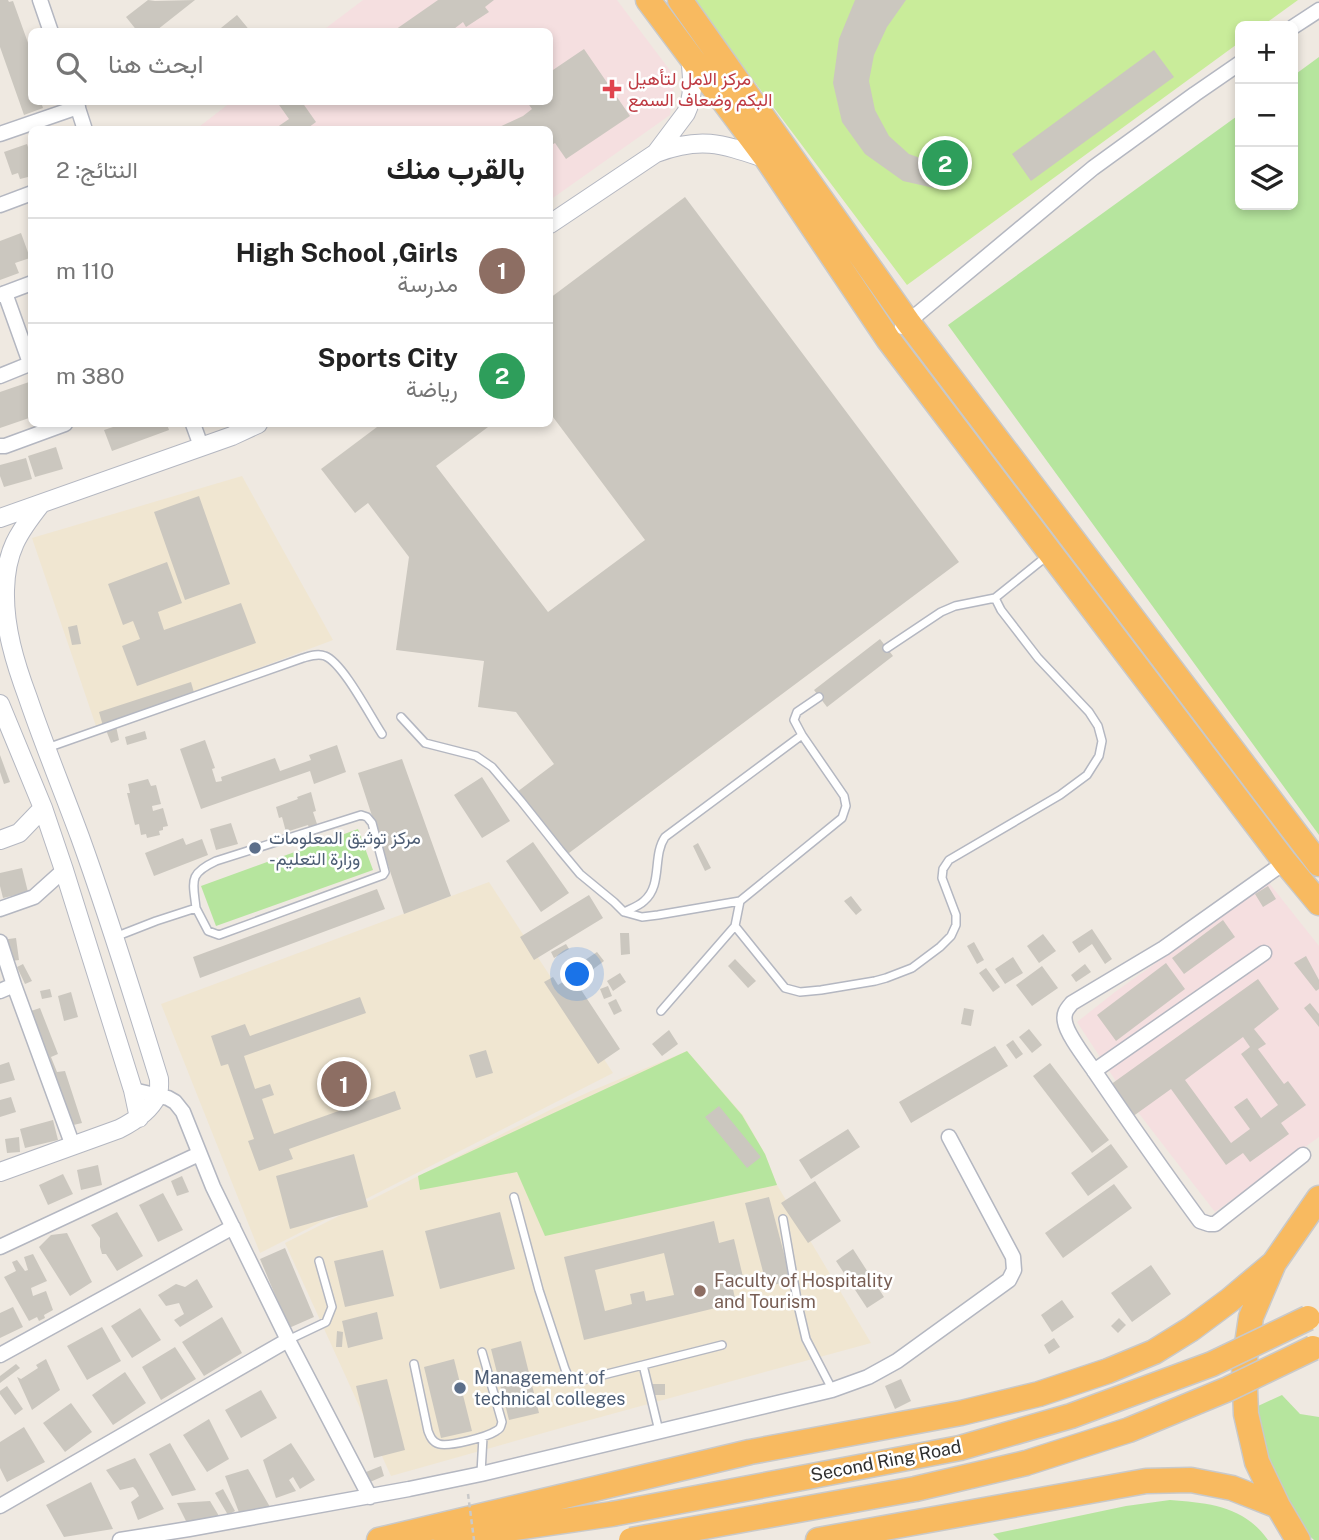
<!DOCTYPE html>
<html lang="ar">
<head>
<meta charset="utf-8">
<style>
  body { margin:0; font-family:"Public Sans",Vazirmatn,sans-serif; background:#f2f2f2; color:#222; direction:rtl }
  .controls { position:absolute; right:21px; top:21px; display:grid; overflow:hidden; border-radius:10px; box-shadow:0 4px 10px #0003 }
  .controls button { width:63px; height:63px; display:grid; place-items:center; padding:0; border:0; border-bottom:2px solid #e0e0e0; background:#fff; color:#222; font:35px sans-serif }
  .you { position:absolute; left:578px; top:975px; width:24px; height:24px; margin:-18px; border:5px solid #fff; border-radius:50%; background:#1a73e8; box-shadow:0 0 0 10px #1a73e833 }
  .badge { display:grid; place-items:center; width:46px; height:46px; border-radius:50%; background:#4264fb; color:#fff; font-size:23px; font-weight:700 }
  .pin { position:absolute; translate:-50% -50%; border:4px solid #fff; box-shadow:0 2px 7px #0006 }
  .list { margin:0; padding:0; list-style:none }
  h2 { display:flex; justify-content:space-between; align-items:center; height:91px; margin:0; padding:0 28px; font-size:30px }
  h2 small { font-size:23px; font-weight:400; color:#767676 }
  .list li { display:grid; grid-template-columns:46px 1fr auto; gap:21px; align-items:center; box-sizing:border-box; height:105px; padding:0 28px; border-top:2px solid #e0e0e0 }
  .list b { display:block; font-size:26px; white-space:nowrap }
  .list p { margin:0; font-size:23px; white-space:nowrap; color:#767676 }
  .list em { font-size:23px; font-style:normal; color:#767676 }
  .icon { flex:none; width:38px; height:38px; fill:none; stroke:currentColor; stroke-width:2; stroke-linecap:round; stroke-linejoin:round }
  .map { position:relative; flex:none; width:1319px; height:1540px; overflow:hidden; direction:ltr }
  .search { position:absolute; background:#fff; box-shadow:0 4px 10px #0003; left:28px; top:28px; width:525px; height:77px; display:flex; align-items:center; gap:18px; box-sizing:border-box; padding:0 24px; border-radius:10px; color:#767676; font-size:26px }
  .panel { position:absolute; background:#fff; box-shadow:0 4px 10px #0003; left:28px; top:126px; width:525px; height:301px; border-radius:10px; direction:rtl }
  .map>svg:first-child { display:block }
  .education { fill:#f0e6d1 }
  .medical { fill:#f5dfe0 }
  .green { fill:#b6e59e }
  .pitch { fill:#c9ec9a }
  .building { fill:#cbc7bf; fill-rule:evenodd }
  .lines { fill:none; stroke-linecap:round; stroke-linejoin:round }
  .service-casing { stroke:#b4b7c1; stroke-width:10 }
  .minor-casing { stroke:#b4b7c1; stroke-width:17 }
  .tertiary-casing { stroke:#b4b7c1; stroke-width:20 }
  .trunk-casing { stroke:#c9c9c9; stroke-width:27 }
  .service { stroke:#fff; stroke-width:7 }
  .minor { stroke:#fff; stroke-width:14 }
  .tertiary { stroke:#fff; stroke-width:18 }
  .trunk { stroke:#f8ba60; stroke-width:24 }
  .trunk-bridge-casing { stroke:#c9c9c9; stroke-width:27; stroke-linecap:butt }
  .path-bridge { stroke:#c9c9c9; stroke-width:2.5; stroke-dasharray:5 3.5; stroke-linecap:butt }
  .trunk-bridge { stroke:#f8ba60; stroke-width:24 }
  .health-dot { fill:#e0444e; stroke:#fff; stroke-width:2.5 }
  .service-dot { fill:#5c6f8a; stroke:#fff; stroke-width:2.5 }
  .education-dot { fill:#8d6e63; stroke:#fff; stroke-width:2.5 }
  .labels { text-anchor:middle; stroke-width:5; stroke-linejoin:round; paint-order:stroke }
  .health-label { font-size:18px; fill:#be3a42; stroke:#fff; text-anchor:start }
  .service-label { font-size:18px; fill:#4e5e75; stroke:#fff; text-anchor:start }
  .education-label { font-size:18px; fill:#785e54; stroke:#fff; text-anchor:start }
  .street-label { font-size:18px; fill:#2e2e2e; stroke:#fff }
</style>
</head>
<body>
<div class="map">
<svg width="1319" height="1540" viewBox="0 0 1319 1540">
  <rect width="100%" height="100%" fill="#efe9e1"/>
  <path class="education" d="M242,476L333,640L97,729L32,538Z
    M489,882L613,1073L260,1253L161,1004Z
    M687,1051L743,1115L765,1154L777,1185L871,1343L568,1426L391,1476L285,1243L554,1108L591,1091Z"/>
  <path class="medical" d="M363,0H617L675,77L670,115L550,200V130H195L231,102H550V32L322,31Z
    M1269,883L1319,946V1137L1215,1212L1127,1098L1077,1022L1115,992Z"/>
  <path class="green" d="M1319,57V835L948,325L1240,114V205H1293V76Z
    M358,829L373,870L216,926L201,886Z
    M687,1051L742,1115L765,1154L777,1185L545,1236L517,1172L420,1190L418,1176Z
    M1282,1395L1300,1414L1319,1417V1540H1314L1292,1520L1264,1451L1258,1406Z
    M1170,1500C1209,1503 1244,1506 1268,1540H999L993,1534L1126,1506Z"/>
  <path class="pitch" d="M693,0H1298L1262,26H1240V42L907,285Z"/>
  <path class="building" d="M0,0H8L9,2L13,1L32,54V102H41L43,108L24,115L0,47Z
    M148,0L155,1L195,0L157,30L158,32H138L126,17Z
    M438,0H494L485,7L489,12L466,27L463,22L450,32H392Z
    M855,0H906L887,27L874,55L869,81L875,110L889,136L909,154L939,165L934,188L903,181L865,154L842,122L833,83L839,39Z
    M237,15L251,32H216Z
    M584,49L630,116L566,159L555,143L550,146V130H493L523,116L532,109L527,102H550V72Z
    M1154,50L1174,77L1031,181L1012,154Z
    M277,102H302L316,122L305,130H273L289,119Z
    M27,144L32,159V176L20,179L18,173L12,175L4,152Z
    M685,197L959,562L565,856L517,792L554,764L516,712L478,707L484,661L396,650L409,557L368,503L355,513L321,469L381,424H492L436,466L548,612L645,540L550,413V298Z
    M21,233L30,258L15,263L19,273L0,280V241Z
    M32,381V407L29,408L32,417L0,428V392Z
    M122,424H167L169,430L112,451L104,430Z
    M56,447L63,469L35,477L28,456Z
    M26,458L32,479L4,487L0,476V465Z
    M199,496L230,584L185,600L154,512Z
    M167,562L182,603L158,612L164,630L241,603L256,643L137,686L122,646L140,639L133,621L123,625L108,584Z
    M77,625L81,644L72,645L68,627Z
    M880,639L893,656L827,707L814,690Z
    M191,682L195,696L103,726L99,712Z
    M116,726L119,740L111,743L106,730Z
    M145,731L147,739L127,745L125,737Z
    M205,740L215,768L212,769L216,782L222,781L221,777L275,758L280,771L311,760L309,755L337,745L346,772L314,784L310,771L201,809L180,749Z
    M0,755L10,782L4,784L0,772Z
    M402,759L451,896L404,914L358,773Z
    M482,777L510,821L482,838L454,795Z
    M148,779L151,786L156,785L161,804L152,806L153,811L163,808L168,826L163,827V830L159,831L160,835L147,838L146,834L141,835L139,824L135,825L127,793H130L128,784Z
    M311,792L316,811L313,812L318,827L310,830L308,825L286,832L282,817L279,818L276,807L298,799L297,797Z
    M231,823L238,844L216,850L210,829Z
    M183,838L186,845L202,839L208,855L154,876L145,853Z
    M533,842L569,893L541,912L506,861Z
    M698,843L711,868L705,871L693,846Z
    M22,868L28,892L3,898L0,886V873Z
    M1268,886L1276,899L1263,907L1255,894Z
    M377,889L385,909L200,978L193,957Z
    M589,895L603,918L534,960L520,937Z
    M851,896L862,910L856,915L844,901Z
    M1223,920L1235,937L1184,974L1172,958Z
    M1092,929L1112,959L1105,964L1092,944L1079,953L1072,942Z
    M620,933H629L630,954L621,955Z
    M1043,934L1056,951L1039,963L1027,946Z
    M16,938L19,960L5,962L1,940Z
    M974,942L984,960L977,964L967,946Z
    M566,944L569,949L554,958L551,952Z
    M597,952L604,961L592,970L585,960Z
    M1306,956L1319,980V989L1316,991L1294,963Z
    M1013,957L1023,973L1005,984L995,969Z
    M735,959L756,981L748,988L728,966Z
    M1166,963L1185,989L1116,1041L1097,1015Z
    M23,964L32,981L25,984L17,967Z
    M1085,964L1091,972L1076,982L1071,975Z
    M583,966L589,973L579,980L574,973Z
    M1042,966L1058,988L1032,1006L1016,985Z
    M986,968L1000,987L993,992L979,973Z
    M620,973L626,982L613,991L607,981Z
    M572,976L620,1049L598,1064L544,982L553,977L558,985Z
    M1258,979L1279,1009L1254,1029L1266,1044L1258,1049L1284,1084L1288,1081L1306,1105L1281,1123L1289,1134L1250,1162L1243,1153L1226,1165L1171,1089L1132,1117L1110,1085ZM1243,1037L1250,1047L1241,1054L1278,1105L1261,1118L1247,1098L1234,1107L1250,1129L1231,1143L1185,1080Z
    M608,986L612,996L604,999L600,989Z
    M50,989L52,997L42,999L40,991Z
    M71,992L78,1017L64,1021L58,996Z
    M360,997L366,1013L244,1056L255,1089L270,1084L274,1095L262,1099L274,1134L395,1091L401,1109L289,1149L293,1159L259,1171L248,1141L254,1139L228,1064L221,1066L211,1036L245,1024L250,1036Z
    M616,999L622,1011L614,1015L608,1003Z
    M1310,1003L1319,1014V1027L1304,1008Z
    M40,1008L58,1054L51,1057L57,1072L65,1071L82,1123L69,1126L28,1012Z
    M964,1008L974,1010L971,1026L961,1024Z
    M1029,1029L1042,1045L1032,1053L1019,1037Z
    M669,1030L678,1044L662,1056L652,1044Z
    M1013,1040L1023,1054L1016,1059L1006,1045Z
    M995,1046L1008,1066L911,1123L899,1102Z
    M486,1050L493,1073L476,1078L469,1055Z
    M9,1062L15,1080L0,1084V1065Z
    M1050,1063L1109,1140L1092,1153L1033,1076Z
    M11,1097L16,1112L0,1117V1100Z
    M719,1106L761,1157L747,1168L705,1117Z
    M53,1120L58,1140L25,1148L20,1129Z
    M848,1129L860,1147L811,1179L799,1160Z
    M19,1137L20,1152L7,1153L5,1139Z
    M1111,1144L1128,1167L1088,1196L1071,1173Z
    M354,1154L368,1207L290,1229L276,1176Z
    M98,1165L102,1185L81,1190L77,1170Z
    M63,1174L73,1194L48,1205L39,1185Z
    M182,1176L189,1192L177,1196L171,1181Z
    M815,1181L841,1221L808,1243L781,1203Z
    M1114,1184L1132,1208L1063,1258L1045,1233Z
    M163,1193L183,1230L158,1242L139,1205Z
    M769,1197L791,1280L767,1287L745,1203Z
    M117,1212L143,1256L117,1271L106,1254H102L100,1247V1238L91,1225Z
    M500,1212L515,1269L440,1289L425,1231Z
    M714,1221L719,1243L734,1239L743,1277L731,1280L736,1303L584,1340L564,1257ZM664,1253L674,1295L646,1301L644,1291L630,1294L632,1304L605,1311L595,1270Z
    M67,1233L92,1282L70,1296L39,1247L51,1235Z
    M285,1248L314,1317L289,1328L260,1259Z
    M853,1249L884,1297L867,1308L836,1261Z
    M383,1250L394,1296L345,1307L334,1261Z
    M33,1254L47,1281L31,1288L33,1296L46,1291L53,1310L44,1315L45,1318L39,1321L37,1317L29,1321L4,1277L16,1271L12,1262L17,1260L25,1271L28,1270L24,1257Z
    M1151,1265L1171,1294L1132,1322L1111,1293Z
    M197,1279L213,1307L180,1327L174,1320L184,1314L179,1303L166,1306L158,1295L176,1284L185,1287Z
    M1062,1300L1074,1317L1052,1332L1041,1315Z
    M13,1307L23,1327L0,1338V1313Z
    M140,1308L161,1340L132,1358L111,1326Z
    M377,1312L383,1339L348,1348L342,1321Z
    M222,1317L242,1353L204,1376L182,1342Z
    M1119,1318L1126,1325L1118,1333L1111,1326Z
    M102,1327L121,1361L87,1380L67,1346Z
    M337,1331L343,1332L342,1347H336Z
    M1054,1338L1060,1347L1049,1354L1044,1345Z
    M521,1341L539,1413L509,1420L491,1349Z
    M175,1347L196,1379L161,1400L142,1367Z
    M46,1359L60,1390L32,1410L17,1377L21,1379L38,1368L36,1365Z
    M454,1359L472,1431L441,1438L424,1367Z
    M16,1364L20,1368L0,1383V1376Z
    M125,1372L146,1403L113,1425L92,1395Z
    M387,1379L405,1450L374,1458L356,1386Z
    M901,1379L911,1401L895,1409L885,1386Z
    M652,1384H665V1395H651Z
    M7,1386L23,1409L15,1415L0,1394V1391Z
    M261,1390L277,1418L241,1438L225,1410Z
    M71,1403L92,1432L65,1452L43,1423Z
    M209,1419L229,1459L207,1472L183,1435Z
    M24,1427L45,1462L7,1482L0,1468V1442Z
    M170,1443L196,1490L172,1496L149,1454Z
    M291,1443L315,1480L300,1489L293,1477L289,1480L296,1491L276,1498L263,1460Z
    M135,1458L164,1509L138,1520L131,1502L139,1496L136,1490L133,1487L120,1490L106,1470Z
    M381,1466L384,1476L370,1482L366,1472Z
    M248,1469L270,1507L240,1515L225,1476Z
    M91,1482L113,1529L64,1537L46,1505Z
    M223,1489L235,1511L228,1515L215,1493Z
    M210,1501L219,1516L187,1523L177,1503Z"/>
  <g class="lines">
    <defs>
      <path id="service" d="M887,648L941,612L955,606L995,598
        M401,717L425,743L476,756L492,767L521,801L560,850L580,874L614,902L624,912C630,909 639,906 644,901C663,885 652,856 665,837L802,735L794,720L797,712L819,697
        M802,735L844,796L846,806L842,818L740,901L735,926L785,988L800,992L821,990L875,981L886,978L912,968L940,947L951,936L956,925V915L942,878L943,869L949,860L1060,795L1087,775L1099,756L1102,741L1098,726L1089,712L1038,658L1001,610L995,598L1047,556
        M47,748L303,658C310,656 318,653 325,656C343,663 370,716 382,734
        M624,912L642,917L658,915L740,901
        M115,937L156,921L196,908C193,881 188,874 216,861L361,815L367,817L372,823L385,872L383,875L219,935L208,931L196,908
        M661,1011L735,926
        M514,1197L539,1290L565,1369L570,1380L579,1381L643,1365L659,1431
        M783,1219L798,1305L806,1339L832,1389
        M288,1340L326,1322L332,1307L319,1261
        M414,1364L428,1431C430,1436 432,1442 439,1444C449,1447 487,1437 496,1431C501,1428 500,1428 502,1422L482,1352
        M643,1365L722,1345
        M481,1473L483,1437"/>
      <path id="minor" d="M40,0L51,32
        M1293,27L1319,10
        M76,102L85,130
        M0,134L78,107
        M0,205L32,193
        M5,293L30,363
        M0,295L32,283
        M902,327L1093,168L1195,94L1240,63
        M0,376L32,363
        M193,424L201,446
        M0,446H5L65,424
        M1285,862L1164,948L1072,1003C1067,1009 1063,1013 1065,1022C1067,1035 1087,1060 1095,1072C1129,1122 1164,1172 1200,1221L1209,1224H1215L1303,1155
        M0,909L34,897L64,870
        M0,942L14,985L73,1146
        M0,991L14,985
        M1094,1071L1264,953
        M133,1090L168,1098L175,1102L183,1112L213,1187L288,1340L370,1497
        M0,1247L199,1154
        M0,1355L233,1227
        M0,1506L288,1340
        M120,1540L189,1529L409,1489L481,1474L832,1390L868,1377L897,1361L1009,1280L1014,1270L1013,1257L949,1137"/>
      <path id="tertiary" d="M656,153L686,113C695,94 692,76 690,56
        M550,224L656,153C702,136 722,144 767,159
        M0,518L232,436L258,424
        M0,704L43,808L64,870L133,1090L139,1118
        M0,840L19,833L43,808
        M0,1172L119,1129C133,1122 150,1111 157,1096C160,1091 159,1084 159,1079C134,998 109,917 80,837C63,791 44,745 28,698C15,663 4,627 5,590C6,551 18,533 41,504"/>
      <path id="trunk" d="M648,0L767,159L888,339L1285,862L1319,903
        M680,0L908,322L1319,864
        M446,1538L612,1514
        M379,1540L750,1452L961,1413L1039,1394L1108,1371L1154,1352L1191,1329L1230,1300L1274,1263
        M818,1540L1146,1481L1191,1480L1232,1488L1278,1506
        M1298,1540L1278,1506L1257,1462L1246,1414L1244,1365L1251,1317L1274,1263L1319,1198"/>
    </defs>
    <use href="#service" class="service-casing"/>
    <use href="#minor" class="minor-casing"/>
    <use href="#tertiary" class="tertiary-casing"/>
    <use href="#trunk" class="trunk-casing"/>
    <use href="#service" class="service"/>
    <use href="#minor" class="minor"/>
    <use href="#tertiary" class="tertiary"/>
    <use href="#trunk" class="trunk"/>
    <defs>
      <path id="trunk-bridge" d="M612,1514L960,1448L1071,1416L1212,1364L1308,1318
        M631,1540L915,1489L1026,1463L1129,1430L1228,1389L1313,1348"/>
    </defs>
    <use href="#trunk-bridge" class="trunk-bridge-casing"/>
    <path class="path-bridge" d="M468,1494L474,1540"/>
    <use href="#trunk-bridge" class="trunk-bridge"/>
  </g>
  <path class="health-dot" d="M608.5 78.5h7v7h7v7h-7v7h-7v-7h-7v-7h7z"/>
  <g class="service-dot">
    <circle cx="255" cy="848" r="7"/>
    <circle cx="460" cy="1388" r="7"/>
  </g>
  <circle class="education-dot" cx="700" cy="1291" r="7"/>
  <g class="labels">
    <g class="health-label">
      <text x="628" y="85">مركز الامل لتأهيل<tspan x="628" dy="21">البكم وضعاف السمع</tspan></text>
    </g>
    <g class="service-label">
      <text x="269" y="844">مركز توثيق المعلومات<tspan x="269" dy="21">-وزارة التعليم</tspan></text>
      <text x="474" y="1384">Management of<tspan x="474" dy="21">technical colleges</tspan></text>
    </g>
    <g class="education-label">
      <text x="714" y="1287">Faculty of Hospitality<tspan x="714" dy="21">and Tourism</tspan></text>
    </g>
    <g class="street-label">
      <text transform="translate(886 1461) rotate(-11)" y="6">Second Ring Road</text>
    </g>
  </g>
</svg>
<div class="controls">
<button>+</button>
<button>−</button>
<button><svg class="icon" aria-label="layers" viewBox="0 0 24 24"><path d="M12 4l9 5-9 5-9-5zM3 14l9 5 9-5"/></svg></button>
</div>
<div class="you"></div>
<div class="pin badge" style="left:344px;top:1084px;background:#8d6e63">1</div>
<div class="pin badge" style="left:945px;top:163px;background:#2e9e5b">2</div>
<div class="search"><svg class="icon" aria-label="search" viewBox="0 0 24 24"><circle cx="10" cy="10" r="6"/><path d="M15 15l6 6"/></svg>ابحث هنا</div>
<section class="panel">
<h2>بالقرب منك<small>النتائج: 2</small></h2>
<ul class="list">
<li><span class="badge" style="background:#8d6e63">1</span><div><b>High School ,Girls</b><p>مدرسة</p></div><em>110 m</em></li>
<li><span class="badge" style="background:#2e9e5b">2</span><div><b>Sports City</b><p>رياضة</p></div><em>380 m</em></li>
</ul>
</section>
</div>
</body>
</html>
